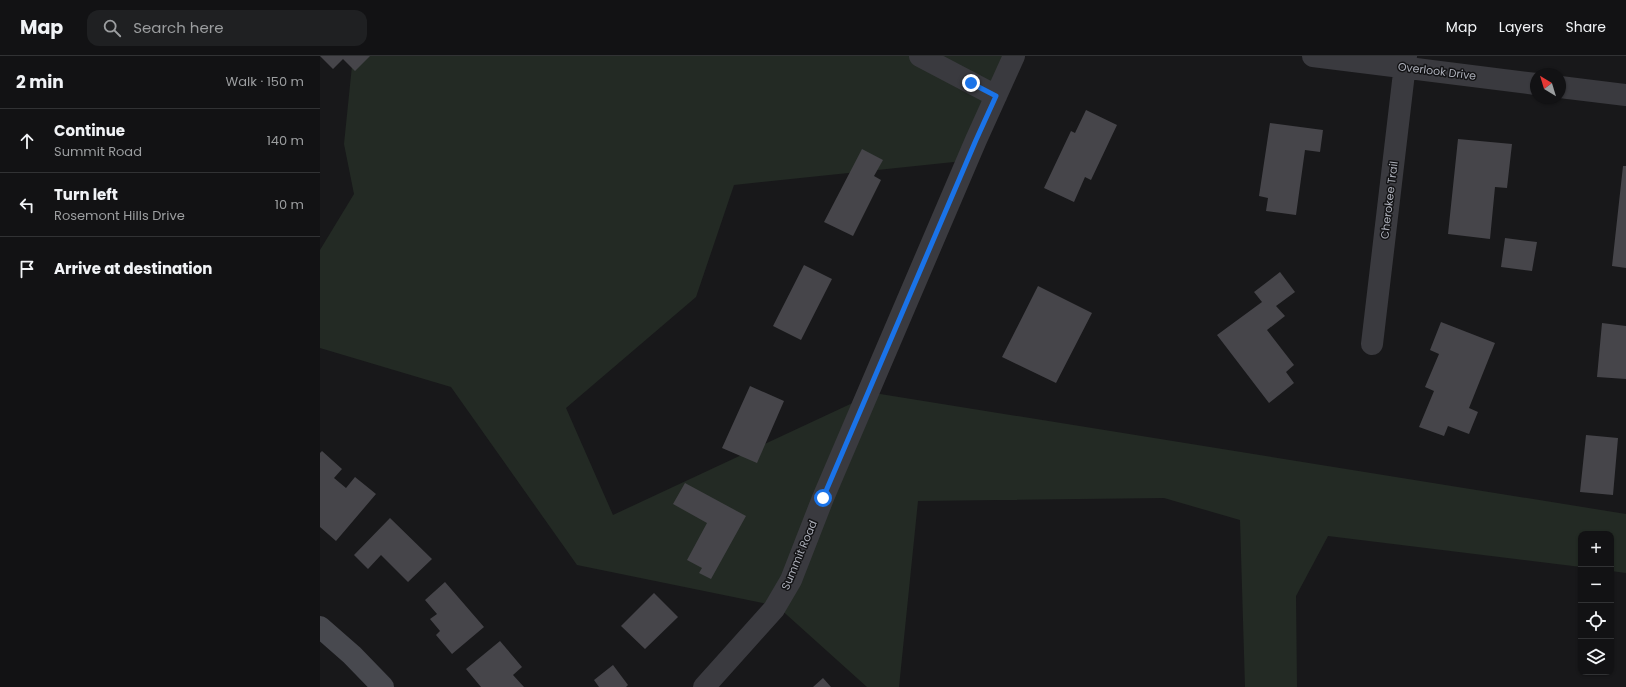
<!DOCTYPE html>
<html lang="en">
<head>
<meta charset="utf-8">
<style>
  body { margin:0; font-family:Poppins,sans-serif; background:#1f2022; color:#f1f3f6 }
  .controls { position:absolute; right:12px; bottom:12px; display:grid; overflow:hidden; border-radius:8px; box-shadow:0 1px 3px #0004 }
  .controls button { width:36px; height:36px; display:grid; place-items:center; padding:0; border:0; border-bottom:1px solid #313234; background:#121214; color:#f1f3f6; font:20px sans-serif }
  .compass { position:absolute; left:1210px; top:12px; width:36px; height:36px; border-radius:50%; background:#121214; box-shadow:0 1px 3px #0004; rotate:322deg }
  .stop { position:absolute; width:12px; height:12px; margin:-9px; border:3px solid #1a73e8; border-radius:50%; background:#fff }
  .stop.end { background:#1a73e8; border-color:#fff; box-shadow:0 1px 4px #0008 }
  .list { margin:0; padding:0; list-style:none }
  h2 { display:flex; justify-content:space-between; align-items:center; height:52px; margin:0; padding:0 16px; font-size:17px }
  h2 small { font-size:13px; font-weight:400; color:#9c9ea0 }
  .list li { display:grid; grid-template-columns:26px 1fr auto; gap:12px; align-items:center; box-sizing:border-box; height:64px; padding:0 16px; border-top:1px solid #313234 }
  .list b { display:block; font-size:15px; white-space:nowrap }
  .list p { margin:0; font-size:13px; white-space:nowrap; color:#9c9ea0 }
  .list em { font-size:13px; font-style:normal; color:#9c9ea0 }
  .icon { flex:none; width:22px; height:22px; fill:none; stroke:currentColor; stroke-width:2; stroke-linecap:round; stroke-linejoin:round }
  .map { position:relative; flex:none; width:1306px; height:631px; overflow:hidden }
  header { display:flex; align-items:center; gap:24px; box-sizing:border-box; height:56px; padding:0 20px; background:#121214; border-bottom:1px solid #313234 }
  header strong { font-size:19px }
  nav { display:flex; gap:22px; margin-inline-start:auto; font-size:14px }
  .search { width:280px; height:36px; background:#1f2022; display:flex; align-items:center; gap:10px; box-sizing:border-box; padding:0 14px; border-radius:12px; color:#9c9ea0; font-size:15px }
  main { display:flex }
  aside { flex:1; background:#121214 }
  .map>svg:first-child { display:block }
  .green { fill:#232a24 }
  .building { fill:#46454a }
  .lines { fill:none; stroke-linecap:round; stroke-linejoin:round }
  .street { stroke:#3a3a3f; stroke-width:22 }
  .secondary { stroke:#48494f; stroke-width:22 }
  .route { stroke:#1a73e8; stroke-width:5 }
  .labels { text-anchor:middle; stroke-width:3; stroke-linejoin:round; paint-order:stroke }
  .street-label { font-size:11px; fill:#acafb9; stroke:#131315 }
</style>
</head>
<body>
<header>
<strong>Map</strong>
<div class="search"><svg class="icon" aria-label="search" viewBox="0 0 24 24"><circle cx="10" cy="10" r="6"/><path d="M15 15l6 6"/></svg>Search here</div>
<nav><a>Map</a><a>Layers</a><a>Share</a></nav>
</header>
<main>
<aside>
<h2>2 min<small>Walk · 150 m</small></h2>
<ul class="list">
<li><svg class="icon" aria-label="ahead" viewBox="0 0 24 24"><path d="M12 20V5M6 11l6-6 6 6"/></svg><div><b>Continue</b><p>Summit Road</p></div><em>140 m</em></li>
<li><svg class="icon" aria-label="left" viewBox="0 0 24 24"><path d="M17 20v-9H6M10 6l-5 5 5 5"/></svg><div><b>Turn left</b><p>Rosemont Hills Drive</p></div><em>10 m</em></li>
<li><svg class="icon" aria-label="arrive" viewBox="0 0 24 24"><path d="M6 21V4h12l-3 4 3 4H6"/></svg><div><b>Arrive at destination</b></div></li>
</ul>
</aside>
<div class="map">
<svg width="1306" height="631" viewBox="0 0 1306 631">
  <rect width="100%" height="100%" fill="#18181a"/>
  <path class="green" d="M33,0H696L653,104L414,129L376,241L246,352L293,459L554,337L1306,458V517L1291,515V478H1261V511L1008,480L976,540L977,631H925L920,464L844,442L598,445L579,631H547L457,550L257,509L131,331L0,292V194L34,138L24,88Z"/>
  <path class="building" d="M0,0H50L35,15L23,3L13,13Z
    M766,54L797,69L771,124L765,121L754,146L724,132L751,75L755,77Z
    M950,67L1003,74L1000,96L985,94L976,159L946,155L948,142L939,140Z
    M1138,83L1192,88L1187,132L1175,131L1170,183L1128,178Z
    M542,93L563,104L554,120L561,124L533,180L504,166Z
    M1303,110H1306V212L1292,210Z
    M1185,182L1217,186L1212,215L1181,211Z
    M484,209L512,223L481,284L453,270Z
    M960,216L975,236L956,250L965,260L947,274L974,309L966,316L974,327L949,347L897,279L942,246L934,236Z
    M718,230L772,257L736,327L682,301Z
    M1121,266L1175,287L1149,352L1158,356L1149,378L1128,370L1124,380L1099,371L1114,335L1105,331L1119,298L1110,294Z
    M1282,267L1306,270V323L1277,321Z
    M430,330L464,345L437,407L402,392Z
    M1266,379L1298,382L1293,439L1260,436Z
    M2,395L22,413L14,422L26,432L35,421L56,438L16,485L0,471V397Z
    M365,427L426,460L391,523L379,517L382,512L367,504L387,467L353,448Z
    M70,462L112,503L88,526L61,499L48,513L34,499Z
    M125,526L164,571L132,598L116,579L120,575L110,563L117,558L105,544Z
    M334,537L358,561L325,593L301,570Z
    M180,585L202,611L193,619L204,631H161L146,613Z
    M293,609L308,629L306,631H279L274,624Z
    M503,622L511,631H493Z"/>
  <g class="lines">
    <path class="street" d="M600,0L676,40
      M993,0L1216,28
      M1240,31L1306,39
      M1052,288L1086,0
      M384,631L454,553L471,524L503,442L656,84L694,0"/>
    <path class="secondary" d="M0,571L32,599L63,631"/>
  </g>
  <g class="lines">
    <path class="route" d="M503,442L656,84L676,40L651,27"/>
  </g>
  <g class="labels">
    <g class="street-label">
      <text transform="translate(1117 15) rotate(7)" y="4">Overlook Drive</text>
      <text transform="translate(1069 144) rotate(-83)" y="4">Cherokee Trail</text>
      <text transform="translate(479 499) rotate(-67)" y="4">Summit Road</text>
    </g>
  </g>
</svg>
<div class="controls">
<button>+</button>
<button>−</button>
<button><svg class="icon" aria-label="locate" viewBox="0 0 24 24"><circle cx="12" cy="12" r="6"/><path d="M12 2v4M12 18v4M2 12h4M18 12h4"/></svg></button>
<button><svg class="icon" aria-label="layers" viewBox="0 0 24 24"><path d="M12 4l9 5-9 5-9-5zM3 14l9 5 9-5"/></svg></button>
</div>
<svg class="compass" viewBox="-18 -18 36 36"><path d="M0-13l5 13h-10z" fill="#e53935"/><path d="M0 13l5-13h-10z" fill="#9c9ea0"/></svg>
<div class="stop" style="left:503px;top:442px"></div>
<div class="stop end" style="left:651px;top:27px"></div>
</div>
</main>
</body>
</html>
